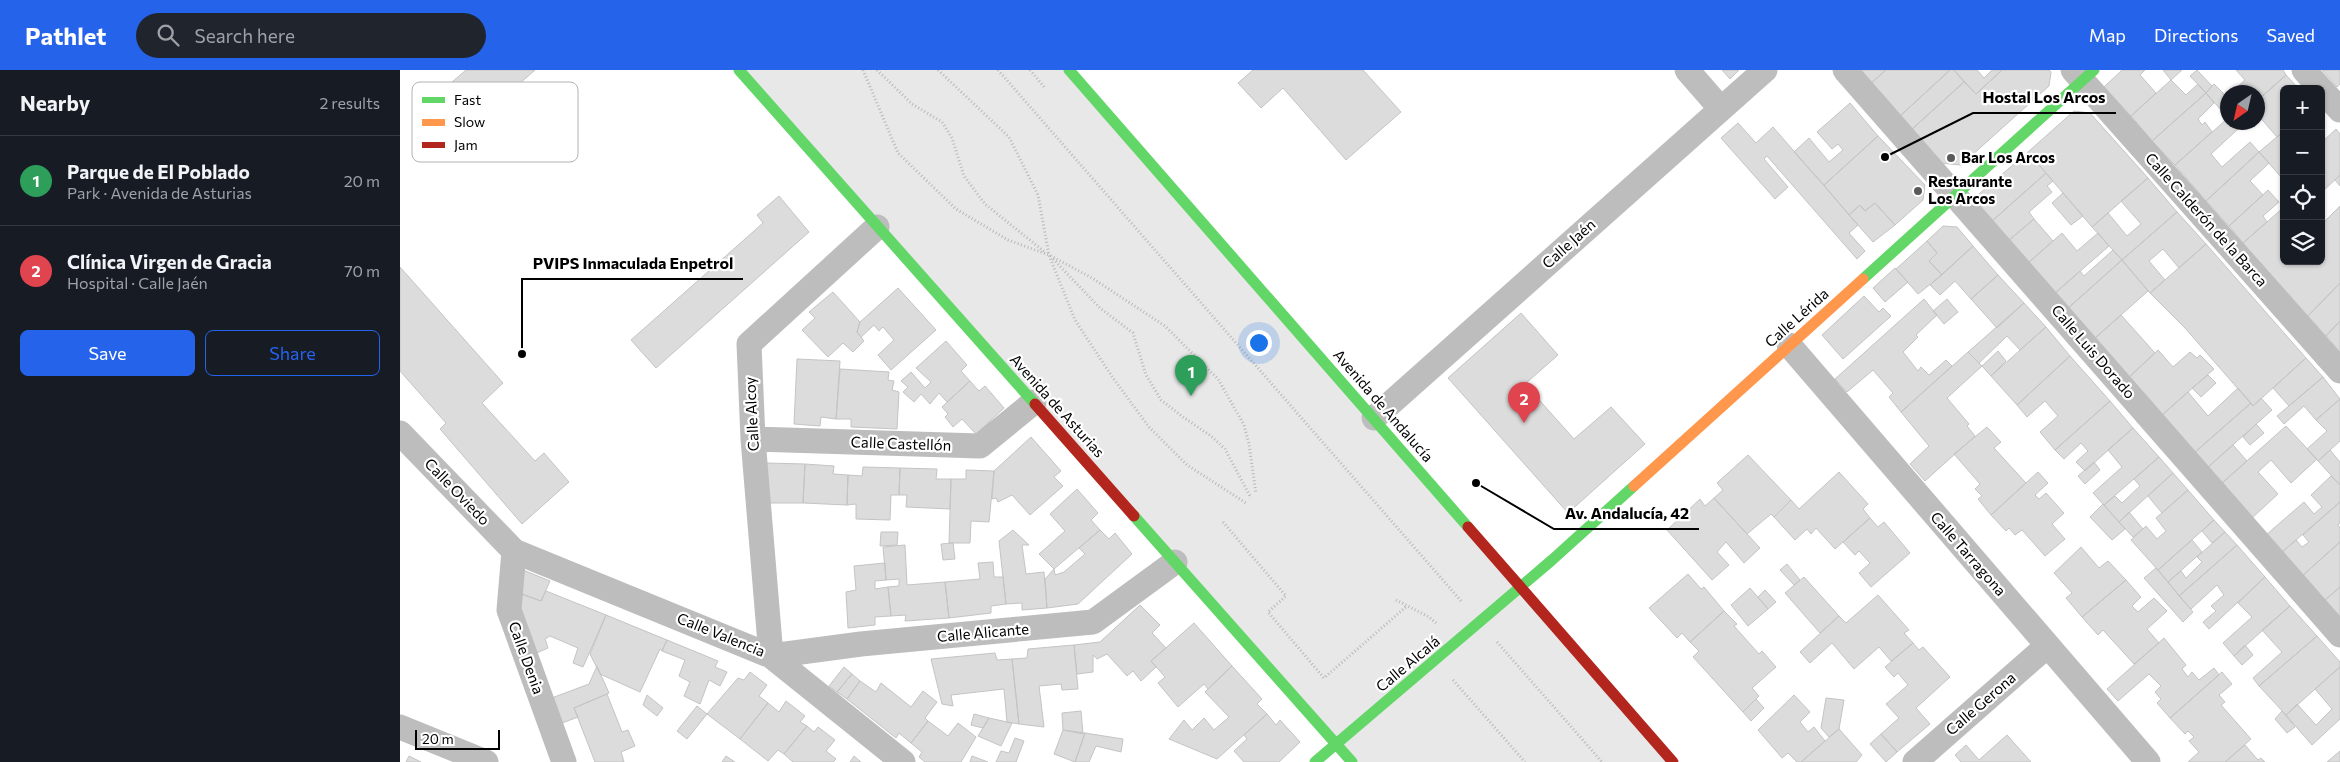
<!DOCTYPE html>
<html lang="en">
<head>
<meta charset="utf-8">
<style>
  body { margin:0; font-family:Commissioner,sans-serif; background:#20242c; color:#f1f3f6 }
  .controls { position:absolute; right:15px; top:15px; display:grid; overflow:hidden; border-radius:8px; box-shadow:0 1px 4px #0004 }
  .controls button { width:45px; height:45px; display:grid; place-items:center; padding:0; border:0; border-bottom:1px solid #363941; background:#171b24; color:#f1f3f6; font:25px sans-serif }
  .compass { position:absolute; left:1820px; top:15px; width:45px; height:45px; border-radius:50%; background:#171b24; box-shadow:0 1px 4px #0004; rotate:214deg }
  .scale { position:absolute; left:15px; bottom:12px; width:85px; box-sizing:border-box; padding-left:5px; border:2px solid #000; border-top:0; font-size:14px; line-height:18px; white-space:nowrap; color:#000; -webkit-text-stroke:4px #fff; paint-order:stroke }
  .you { position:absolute; left:858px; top:272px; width:18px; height:18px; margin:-12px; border:4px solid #fff; border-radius:50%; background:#1a73e8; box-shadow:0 0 0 8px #1a73e833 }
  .badge { display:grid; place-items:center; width:32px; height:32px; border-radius:50%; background:#2563eb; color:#fff; font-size:16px; font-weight:700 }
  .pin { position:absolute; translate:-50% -41px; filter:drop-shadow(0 1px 2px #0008) }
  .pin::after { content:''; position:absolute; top:26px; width:18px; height:15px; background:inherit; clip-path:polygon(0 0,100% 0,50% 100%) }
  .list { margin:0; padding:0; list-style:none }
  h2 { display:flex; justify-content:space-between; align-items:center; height:65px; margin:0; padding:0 20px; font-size:21px }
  h2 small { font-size:16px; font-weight:400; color:#9ea1a6 }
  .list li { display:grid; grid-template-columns:32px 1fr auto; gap:15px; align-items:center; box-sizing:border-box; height:90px; padding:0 20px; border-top:1px solid #363941 }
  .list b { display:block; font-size:19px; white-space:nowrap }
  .list p { margin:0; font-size:16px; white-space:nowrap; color:#9ea1a6 }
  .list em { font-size:16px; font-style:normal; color:#9ea1a6 }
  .actions { display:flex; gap:10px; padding:15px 20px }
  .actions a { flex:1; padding:11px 0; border:1px solid #2563eb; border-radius:8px; text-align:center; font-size:18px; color:#2563eb }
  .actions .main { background:#2563eb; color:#fff }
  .icon { flex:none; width:28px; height:28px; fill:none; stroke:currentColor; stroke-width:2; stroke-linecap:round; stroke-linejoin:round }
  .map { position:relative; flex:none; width:1940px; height:692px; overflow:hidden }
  header { display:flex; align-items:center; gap:30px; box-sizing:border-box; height:70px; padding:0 25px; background:#2563eb; color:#fff }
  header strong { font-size:24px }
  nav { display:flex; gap:28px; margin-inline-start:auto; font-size:18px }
  .search { width:350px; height:45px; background:#20242c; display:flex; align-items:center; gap:12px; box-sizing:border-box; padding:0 18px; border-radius:28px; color:#9ea1a6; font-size:19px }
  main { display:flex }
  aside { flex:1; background:#171b24 }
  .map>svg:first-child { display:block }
  .green { fill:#e8e8e8 }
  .building { fill:#dcdcdc; stroke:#c4c4c4 }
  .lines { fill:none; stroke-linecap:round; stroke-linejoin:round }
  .path { stroke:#b8b8b8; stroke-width:3; stroke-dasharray:1 2.5; stroke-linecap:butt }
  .street { stroke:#bdbdbd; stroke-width:25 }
  .fast { stroke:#63d668; stroke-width:11 }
  .slow { stroke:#ff974d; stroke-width:11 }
  .jam { stroke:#b3261e; stroke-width:11 }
  .poi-dot { fill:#595959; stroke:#fff; stroke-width:2 }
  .labels { text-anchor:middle; stroke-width:4.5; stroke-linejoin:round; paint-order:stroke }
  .poi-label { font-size:15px; font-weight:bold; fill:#000; stroke:#fff; text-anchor:start }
  .street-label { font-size:15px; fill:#000; stroke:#fff }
  .key { fill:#fff; stroke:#b2b2b2; stroke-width:1 }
  .key-label { font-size:14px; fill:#000 }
  .leader { fill:none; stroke:#000; stroke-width:2 }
  .callout-dot { fill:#000; stroke:#fff; stroke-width:2 }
  .callout-label { font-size:16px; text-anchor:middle; font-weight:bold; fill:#000; stroke:#fff; stroke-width:4.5; stroke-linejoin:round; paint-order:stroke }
</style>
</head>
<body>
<header>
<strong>Pathlet</strong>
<div class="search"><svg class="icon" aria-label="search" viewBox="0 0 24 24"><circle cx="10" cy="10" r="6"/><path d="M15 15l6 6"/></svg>Search here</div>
<nav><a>Map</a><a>Directions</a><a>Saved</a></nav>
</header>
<main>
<aside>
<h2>Nearby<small>2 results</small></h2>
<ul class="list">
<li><span class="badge" style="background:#2e9e5b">1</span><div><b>Parque de El Poblado</b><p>Park · Avenida de Asturias</p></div><em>20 m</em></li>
<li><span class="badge" style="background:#e0444e">2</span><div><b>Clínica Virgen de Gracia</b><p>Hospital · Calle Jaén</p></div><em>70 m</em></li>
</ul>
<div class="actions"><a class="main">Save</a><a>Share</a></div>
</aside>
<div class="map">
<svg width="1940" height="692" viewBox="0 0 1940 692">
  <rect width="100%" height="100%" fill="#fff"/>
  <path class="green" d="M339,0H669L1273,692H952Z"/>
  <path class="building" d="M66,0H135L84,45L52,12Z
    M853,0H963L1001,42L946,90L883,18L861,38L838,13Z
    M1322,0H1339L1330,9Z
    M1458,0H1486L1470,14Z
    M1486,0H1550L1499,47L1470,14Z
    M1550,0H1554L1564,12L1510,61L1499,47Z
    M1554,0H1577L1584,8L1592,0H1602L1576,24Z
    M1602,0H1649L1651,2L1649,16L1561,95L1539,93L1510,61L1564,12L1576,24Z
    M1722,0H1745L1740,5L1756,23L1731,46L1704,17Z
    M1763,0H1782L1771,10Z
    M1797,0L1812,16L1806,23L1790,6Z
    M1836,0H1883L1886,5L1858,30V22H1836L1834,20L1845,10Z
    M1922,0H1940V14L1937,17Z
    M1886,5L1899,19H1884V61L1877,67L1858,45V30Z
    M1771,10L1786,25L1798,14L1806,23L1752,71L1731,46Z
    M1814,14L1828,28V48L1806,23Z
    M1806,23L1814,33L1798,49L1802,55L1805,52L1812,62L1775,95L1752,71Z
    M1450,33L1478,66L1424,115L1394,82L1409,68L1429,92L1443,80L1438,74L1432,79L1417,62Z
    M1674,41L1690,43L1748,108L1692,157L1628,82Z
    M1828,48V52H1832L1838,59L1811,84L1822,97L1850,72L1859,82L1806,131L1775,95Z
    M1338,53L1356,73L1373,57L1458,155L1449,163L1465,181L1457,189L1367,86L1364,89L1388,117L1375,129L1321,68Z
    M1936,59L1940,64V105L1921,123V73Z
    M1884,61V107L1882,108L1859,82Z
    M1478,66L1525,115L1523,130L1495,155L1475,133L1465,141L1460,135L1449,145L1424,115Z
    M1628,82L1646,103L1591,152L1572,130Z
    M1859,82L1869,93L1850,111L1863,125L1829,156L1806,131Z
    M1646,103L1653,111L1647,116L1652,122L1629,142L1634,149L1608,171L1591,152Z
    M1940,105V116L1935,110Z
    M1748,108L1777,142L1722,190L1692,157L1708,143L1727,166L1741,154L1721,131Z
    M1868,120L1879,132L1863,146L1867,152L1843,173L1829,156Z
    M1663,123L1683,146L1671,155L1652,133Z
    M379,126L409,162L256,298L231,270L363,153L357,145Z
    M1475,133L1495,155L1473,172L1449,145L1460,135L1465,141Z
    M1940,136V213L1908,246L1843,173L1884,137V191H1921V151L1923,153Z
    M1777,142L1806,174L1779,198L1763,179L1749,191L1765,210L1750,223L1722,190Z
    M1634,149L1653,171L1627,194L1608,171Z
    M1543,156L1557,157L1573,176L1542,205L1529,191L1537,183L1527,171Z
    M1662,163L1677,181L1698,163L1709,176L1654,224L1627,194Z
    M1527,171L1537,183L1529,191L1542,205L1518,224L1496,199Z
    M1806,174L1906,288L1853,336L1785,258L1750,223Z
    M1573,176L1598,205L1571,229L1555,211L1540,225L1530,215Z
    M1713,180L1722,190L1667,239L1654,224L1680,201L1684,206Z
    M1722,190L1748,221L1694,269L1667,239Z
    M0,197L103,313L82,333L135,391L144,383L169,412L122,454L40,359L46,353L0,301Z
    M1495,198L1508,212L1485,232L1473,218Z
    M1598,205L1624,233L1597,258L1571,229Z
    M1940,213V251L1926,266L1908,246Z
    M498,218L536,260L491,300L478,285L494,270L483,257L479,261L474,255L461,267L457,262L460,252Z
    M433,222L460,252L457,262L464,271L453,282L443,273L428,287L402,260L415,248L409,242Z
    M1464,226L1479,242L1483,238L1491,246L1443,289L1422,265Z
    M1524,229L1537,245L1516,265L1518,267L1503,282L1518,301L1521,297L1529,305L1546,290L1552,296L1501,342L1489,327L1493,323L1473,300L1447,322L1435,309Z
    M1547,229L1558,242L1544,254L1533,241Z
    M1624,233L1646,257L1620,280L1607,266L1579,293L1568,282Z
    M1121,243L1158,285L1125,314L1174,369L1211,337L1245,374L1168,443L1048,308Z
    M1721,245L1755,283L1728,308L1694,269Z
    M1940,251V282L1926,266Z
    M1646,257L1670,286L1617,335L1591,306Z
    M546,271L567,295L561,301L570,311L547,332L539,323L530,334L521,324L514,332L503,322L508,317L501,311L511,302L525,318L531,312L516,298Z
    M1758,280L1773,297L1790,282L1797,288L1800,285L1814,299L1761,346L1728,308Z
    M1598,281L1606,291L1591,306L1582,296Z
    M1568,282L1582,296L1547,328L1569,354L1567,356L1575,366L1525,411L1510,394L1529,376L1501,342Z
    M1670,286L1710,331L1655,380L1640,362L1658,346L1645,331L1627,347L1617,335Z
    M1906,288L1923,307L1889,336L1873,318Z
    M397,289L440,291L436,349L421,347L420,356L394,354Z
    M440,299L489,302L488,310L494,311L492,320L499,322L497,359L451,357V349H436Z
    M1808,305L1816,313L1801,327L1792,318Z
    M1923,307L1940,329L1916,350L1904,336L1884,354L1877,346Z
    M570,311L579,321L585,316L604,338L576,364L562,349L553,357L545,347L548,344L542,337Z
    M1838,318L1851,333L1794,383L1761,346L1788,322L1808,346Z
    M1861,328L1872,340L1807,398L1794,383L1851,333L1853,336Z
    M1940,329V371L1918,391L1907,379L1927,361L1916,350Z
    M1710,331L1733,358L1685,401L1676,392L1688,381L1681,373L1664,389L1655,380Z
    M1856,354L1864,363L1850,375L1843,367Z
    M1886,356L1917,389L1891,413L1871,390L1858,402L1878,424L1852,448L1821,414Z
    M1587,357L1601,372L1594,378L1626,413L1591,445L1578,429L1582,426L1575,419L1580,414L1554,384Z
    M1733,358L1759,387L1704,435L1693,423L1722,397L1708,380Z
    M631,367L661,401L654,407L663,416L630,445L612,425L598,432L596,428L592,429L594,401Z
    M1833,375L1847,391L1821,414L1807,398Z
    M1930,380L1940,392V415L1918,391Z
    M1348,385L1391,430L1374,447L1371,444L1347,464L1314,428L1323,420L1317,413Z
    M1759,387L1773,403L1719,452L1704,435L1715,426L1722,433L1740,416L1734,409Z
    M1694,392L1700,400L1685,414L1678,406Z
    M366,393L405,394L403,433H368Z
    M405,394L434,396L433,404L448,405L447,435L403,433Z
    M463,397L500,398L499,425H491L490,450L456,449V434L447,435L448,405L462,406Z
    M500,398L537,399L536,409H551L550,439L506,437L507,425H499Z
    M566,400L594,401L589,452L571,451L570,473H549L551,409H566Z
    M1439,402L1468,434L1463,439L1470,448L1435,479L1416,458L1411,464L1407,459L1395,470L1374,447L1391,430L1399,439Z
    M1638,402L1648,413L1635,425L1639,429L1646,423L1664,443L1652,454L1665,469L1645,486L1622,460L1615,465L1609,458L1606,461L1591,445Z
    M1773,403L1788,420L1762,443L1748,426Z
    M1931,406L1940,415V432L1881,483L1866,465L1904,432L1914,444L1922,437L1911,425Z
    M677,419L698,443L691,450L700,460L654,499L639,484L665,461L650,444Z
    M1788,420L1814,450L1758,500L1731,470L1746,456L1757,469L1766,461L1756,448Z
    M1314,428L1360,478L1344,493L1326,472L1317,482L1329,495L1312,510L1267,460L1300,429L1305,436Z
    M1940,432V453L1938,455L1940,458V472L1902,506L1881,483L1896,470L1902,477L1909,472L1903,465Z
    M1703,434L1725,459L1712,470L1690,447Z
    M1729,442L1743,459L1733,467L1719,452Z
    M1470,448L1478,457L1484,452L1510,483L1471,517L1459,503L1470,493L1459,481L1455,485L1443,472Z
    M1814,450L1825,462L1812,473L1802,461Z
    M613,460L629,475H622L626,504L644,502L647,538L622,540V533L606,534L599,471Z
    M700,460L709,469L715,463L732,484L678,534L647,538L645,509L654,499L655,505L664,502L685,484L679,478Z
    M481,462H498L497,475L480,476Z
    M1825,462L1837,475L1779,526L1768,512L1781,501L1786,508L1802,492L1797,487Z
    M1792,470L1802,482L1768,512L1758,500Z
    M1940,472V517L1924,531L1902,506Z
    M553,473L555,489L543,490L541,474Z
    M505,475L507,515L545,512L549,548L505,551L506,545L491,546L488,517L499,516V509L486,510L483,477Z
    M1837,475L1865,507L1809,559L1803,552L1816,541L1811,536L1824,525L1817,515L1791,539L1779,526Z
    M1681,477L1699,498L1708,491L1726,510L1682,547L1666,528L1672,523L1654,503Z
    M593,492L594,507H603L606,534L591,536V543L549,548L545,512L580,509L578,493Z
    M485,493L486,510L475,511V519L488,517L491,546L475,547V555L448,558L446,522L456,520L454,496Z
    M1387,494L1400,510L1394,515L1380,500Z
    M1756,498L1793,542L1783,552L1744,508Z
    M123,500L150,511L141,531L116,522Z
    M1288,504L1301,519L1304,517L1324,541L1290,572L1282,563L1277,568L1249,538Z
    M1404,507L1439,546L1420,563L1385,523Z
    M1865,507L1890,536L1834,586L1823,573L1852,547L1838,533Z
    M1726,510L1741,527L1732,536L1738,542L1754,528L1767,541L1747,559L1759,573L1734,594L1703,560L1698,565L1682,547Z
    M1940,517V549L1924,531Z
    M1350,518L1368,539L1348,556L1331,535Z
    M1365,520L1376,532L1368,539L1358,527Z
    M146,521L206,545L183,597L173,593L178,578L150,566L145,569L148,578L132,585L116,522L141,531Z
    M1478,525L1509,560L1504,563L1513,573L1491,591L1479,577L1454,599L1432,573L1410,593L1400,582L1439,546L1446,553Z
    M740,535L760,555L752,563L766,578L751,591L756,597L741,611L733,601L727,606L707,584L697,589L693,585V602L677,604L674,575L700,572Z
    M1890,536L1917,566L1859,616L1853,608L1882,582L1862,560Z
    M1324,541L1337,554L1334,556L1359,584L1362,581L1376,597L1352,618L1359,626L1343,642L1293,587L1299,581L1290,572Z
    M206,545L267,570L262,581L260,579L240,622L200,604L190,584Z
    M794,553L832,596L808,619L804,614L778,637L758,613L765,607L751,591Z
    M1917,566L1940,592V597L1886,645L1859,616Z
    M1764,568L1786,595L1782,599L1788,607L1792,602L1799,610L1814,598L1819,605L1770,648L1757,633L1761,629L1755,622L1761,616L1749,604L1718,631L1707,619Z
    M267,570L318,591L315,597L327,602L320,616L309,610L300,634L284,626L290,612L279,606L285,590L262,581Z
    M1513,573L1519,580L1523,577L1550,607L1516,638L1530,654L1497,682L1481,664L1499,648L1486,634L1508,615L1498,603L1494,607L1485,597Z
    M674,575L678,619L662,620L661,614L639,616L644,657L619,654L612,589L627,588L628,579Z
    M1845,575L1853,585L1842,595L1834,586Z
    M595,583L597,590L612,589L619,654L607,652L604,619L551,625L553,636L542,634L531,589Z
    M197,596L209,623L174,638L178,647L157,655L149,629L189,614Z
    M832,596L862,629L857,634L867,644L817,689L769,669L784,650L792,660L804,648L814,660L829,647L805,622Z
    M444,597L452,604L437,622L429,616Z
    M1940,597V649L1912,675L1886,645L1897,634L1916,655L1932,639L1915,619Z
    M350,602L367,615L359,626L368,633L340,669L307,644L338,608L344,610Z
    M1822,602L1832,614L1819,625L1825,632L1821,635L1851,669L1825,692H1788L1799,682L1789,671L1794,667L1788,661L1785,664L1770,648Z
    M452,604L460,611L447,629L437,622Z
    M460,611L476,622L481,613L511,637L523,621L537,632L525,648L528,651L511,673L499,663L496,668L447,629Z
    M207,624L222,662L228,660L235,676L221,682L224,692H195L174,638Z
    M247,625L263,638L257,646L243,635Z
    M1394,625L1410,642L1400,652L1408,662L1414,657L1425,671L1401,692H1397L1388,683L1382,688L1358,660Z
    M1426,628L1444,630L1439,659L1429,667L1421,658Z
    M1356,629L1364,638L1351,651L1343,642Z
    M386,631L405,646L400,652L407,656L384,684L378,680L368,691L340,669L368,633L379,642Z
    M297,636L307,644L287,669L277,661Z
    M681,641L683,664L663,660L662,643Z
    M1882,641L1895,657L1887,663L1875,649Z
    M574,644L589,648L583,658L571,655Z
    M867,644L876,655L880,650L900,672L879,692H844L834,681L847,669L844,665Z
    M589,648L612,653L601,676L578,666Z
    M528,651L548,666L558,653L576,667L561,692H525L519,687L522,682L511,673Z
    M407,656L414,662L418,657L435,670L426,681L436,689L433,692H393L384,684Z
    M1439,659L1462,685L1456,692H1401Z
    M663,660L685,663L675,692L654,684Z
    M685,663L723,669L721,682L696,676L689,692H675Z
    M1481,664L1497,682L1486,692L1470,674Z
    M1607,665L1631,692H1561L1555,685L1566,675L1579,690Z
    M615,668L624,671L616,692H596L601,681L609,683Z
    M1845,675L1858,690L1861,688L1865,692H1825Z
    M1940,681V692H1927Z
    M9,686L21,692H6Z
    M326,686L335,692H322Z
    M454,686L461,692H450Z
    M572,686L588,692H570Z"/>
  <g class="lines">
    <path class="path" d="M463,0L498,83L556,139L608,170L649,185L692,208L765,256L818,309L844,355L849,374L856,424
      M477,0L512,34L542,52L552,68L564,106L585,134L646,183
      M538,0L609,67L638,125L649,185L675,250L713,308L749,357L787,395L846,433
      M598,0L1062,532
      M630,0L645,18
      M653,189L700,238L733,263L746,305L761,330L783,347L811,366L825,379L851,428
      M823,452L886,526L868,542L924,608L1007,536
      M996,530L1029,547L1036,553
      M1097,572L1202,692
      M1053,610L1125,692"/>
    <path class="street" d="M1287,0L1321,39
      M1445,0L1940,565
      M1673,0L1940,301
      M1904,0L1921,19
      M1921,19L1940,40
      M477,157L349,274L353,369L371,586L461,574L693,552L775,492
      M1389,275L1748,692
      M974,348L1365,0
      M0,363L114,481L371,586L503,692
      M353,369L580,376L634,332
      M114,481L109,540L164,692
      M0,657L86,692
      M1515,692L1647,576"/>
    <path class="fast" d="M339,0L635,334
      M669,0L1068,457
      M1463,209L1694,0
      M734,446L952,692
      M915,692L1152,490L1234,416"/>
    <path class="slow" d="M1234,416L1463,209"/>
    <path class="jam" d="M635,334L734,446
      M1068,457L1273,692"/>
  </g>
  <g class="poi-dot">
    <circle cx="1551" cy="88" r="5"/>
    <circle cx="1518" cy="121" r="5"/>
  </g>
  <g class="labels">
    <g class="poi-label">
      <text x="1561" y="93">Bar Los Arcos</text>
      <text x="1528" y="117">Restaurante<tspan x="1528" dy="17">Los Arcos</tspan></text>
    </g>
    <g class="street-label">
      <text transform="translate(1806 150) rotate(48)" y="5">Calle Calderón de la Barca</text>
      <text transform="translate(1169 174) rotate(-42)" y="5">Calle Jaén</text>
      <text transform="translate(1397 248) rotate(-42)" y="5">Calle Lérida</text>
      <text transform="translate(1693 282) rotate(49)" y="5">Calle Luis Dorado</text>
      <text transform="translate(657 336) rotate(48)" y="5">Avenida de Asturias</text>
      <text transform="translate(983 336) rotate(49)" y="5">Avenida de Andalucía</text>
      <text transform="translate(352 344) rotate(-93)" y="5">Calle Alcoy</text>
      <text transform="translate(501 374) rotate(2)" y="5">Calle Castellón</text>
      <text transform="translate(57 422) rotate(46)" y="5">Calle Oviedo</text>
      <text transform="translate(1568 484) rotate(49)" y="5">Calle Tarragona</text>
      <text transform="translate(583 563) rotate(-5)" y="5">Calle Alicante</text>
      <text transform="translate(321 565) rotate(22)" y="5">Calle Valencia</text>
      <text transform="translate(126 588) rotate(70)" y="5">Calle Denia</text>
      <text transform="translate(1008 594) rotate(-40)" y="5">Calle Alcalá</text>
      <text transform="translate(1581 634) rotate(-41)" y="5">Calle Gerona</text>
    </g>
  </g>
  <rect x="12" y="12" width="166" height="80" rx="8" class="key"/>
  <rect x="22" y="27" width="23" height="6" fill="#63d668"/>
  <rect x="22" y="49" width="23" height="7" fill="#ff974d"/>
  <rect x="22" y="72" width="23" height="6" fill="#b3261e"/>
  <g class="key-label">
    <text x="54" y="35">Fast</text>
    <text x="54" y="57">Slow</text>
    <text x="54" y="80">Jam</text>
  </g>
  <path class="leader" d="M1485 87L1573 43H1716M122 284L122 209H343M1076 413L1154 459H1299"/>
  <g class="callout-dot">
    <circle cx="1485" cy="87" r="5"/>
    <circle cx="122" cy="284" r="5"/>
    <circle cx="1076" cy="413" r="5"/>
  </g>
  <g class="callout-label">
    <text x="1644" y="33">Hostal Los Arcos</text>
    <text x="233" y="199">PVIPS Inmaculada Enpetrol</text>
    <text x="1227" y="449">Av. Andalucía, 42</text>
  </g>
</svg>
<div class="controls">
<button>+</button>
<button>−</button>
<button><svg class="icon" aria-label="locate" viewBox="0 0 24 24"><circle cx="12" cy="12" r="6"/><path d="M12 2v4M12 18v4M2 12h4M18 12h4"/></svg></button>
<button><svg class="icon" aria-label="layers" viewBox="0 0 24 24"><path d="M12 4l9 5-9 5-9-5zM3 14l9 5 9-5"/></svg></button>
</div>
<svg class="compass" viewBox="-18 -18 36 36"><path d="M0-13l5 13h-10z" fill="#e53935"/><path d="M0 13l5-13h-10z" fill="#9ea1a6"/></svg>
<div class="scale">20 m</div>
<div class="you"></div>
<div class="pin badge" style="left:791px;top:326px;background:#2e9e5b">1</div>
<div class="pin badge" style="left:1124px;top:353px;background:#e0444e">2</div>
</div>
</main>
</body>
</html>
